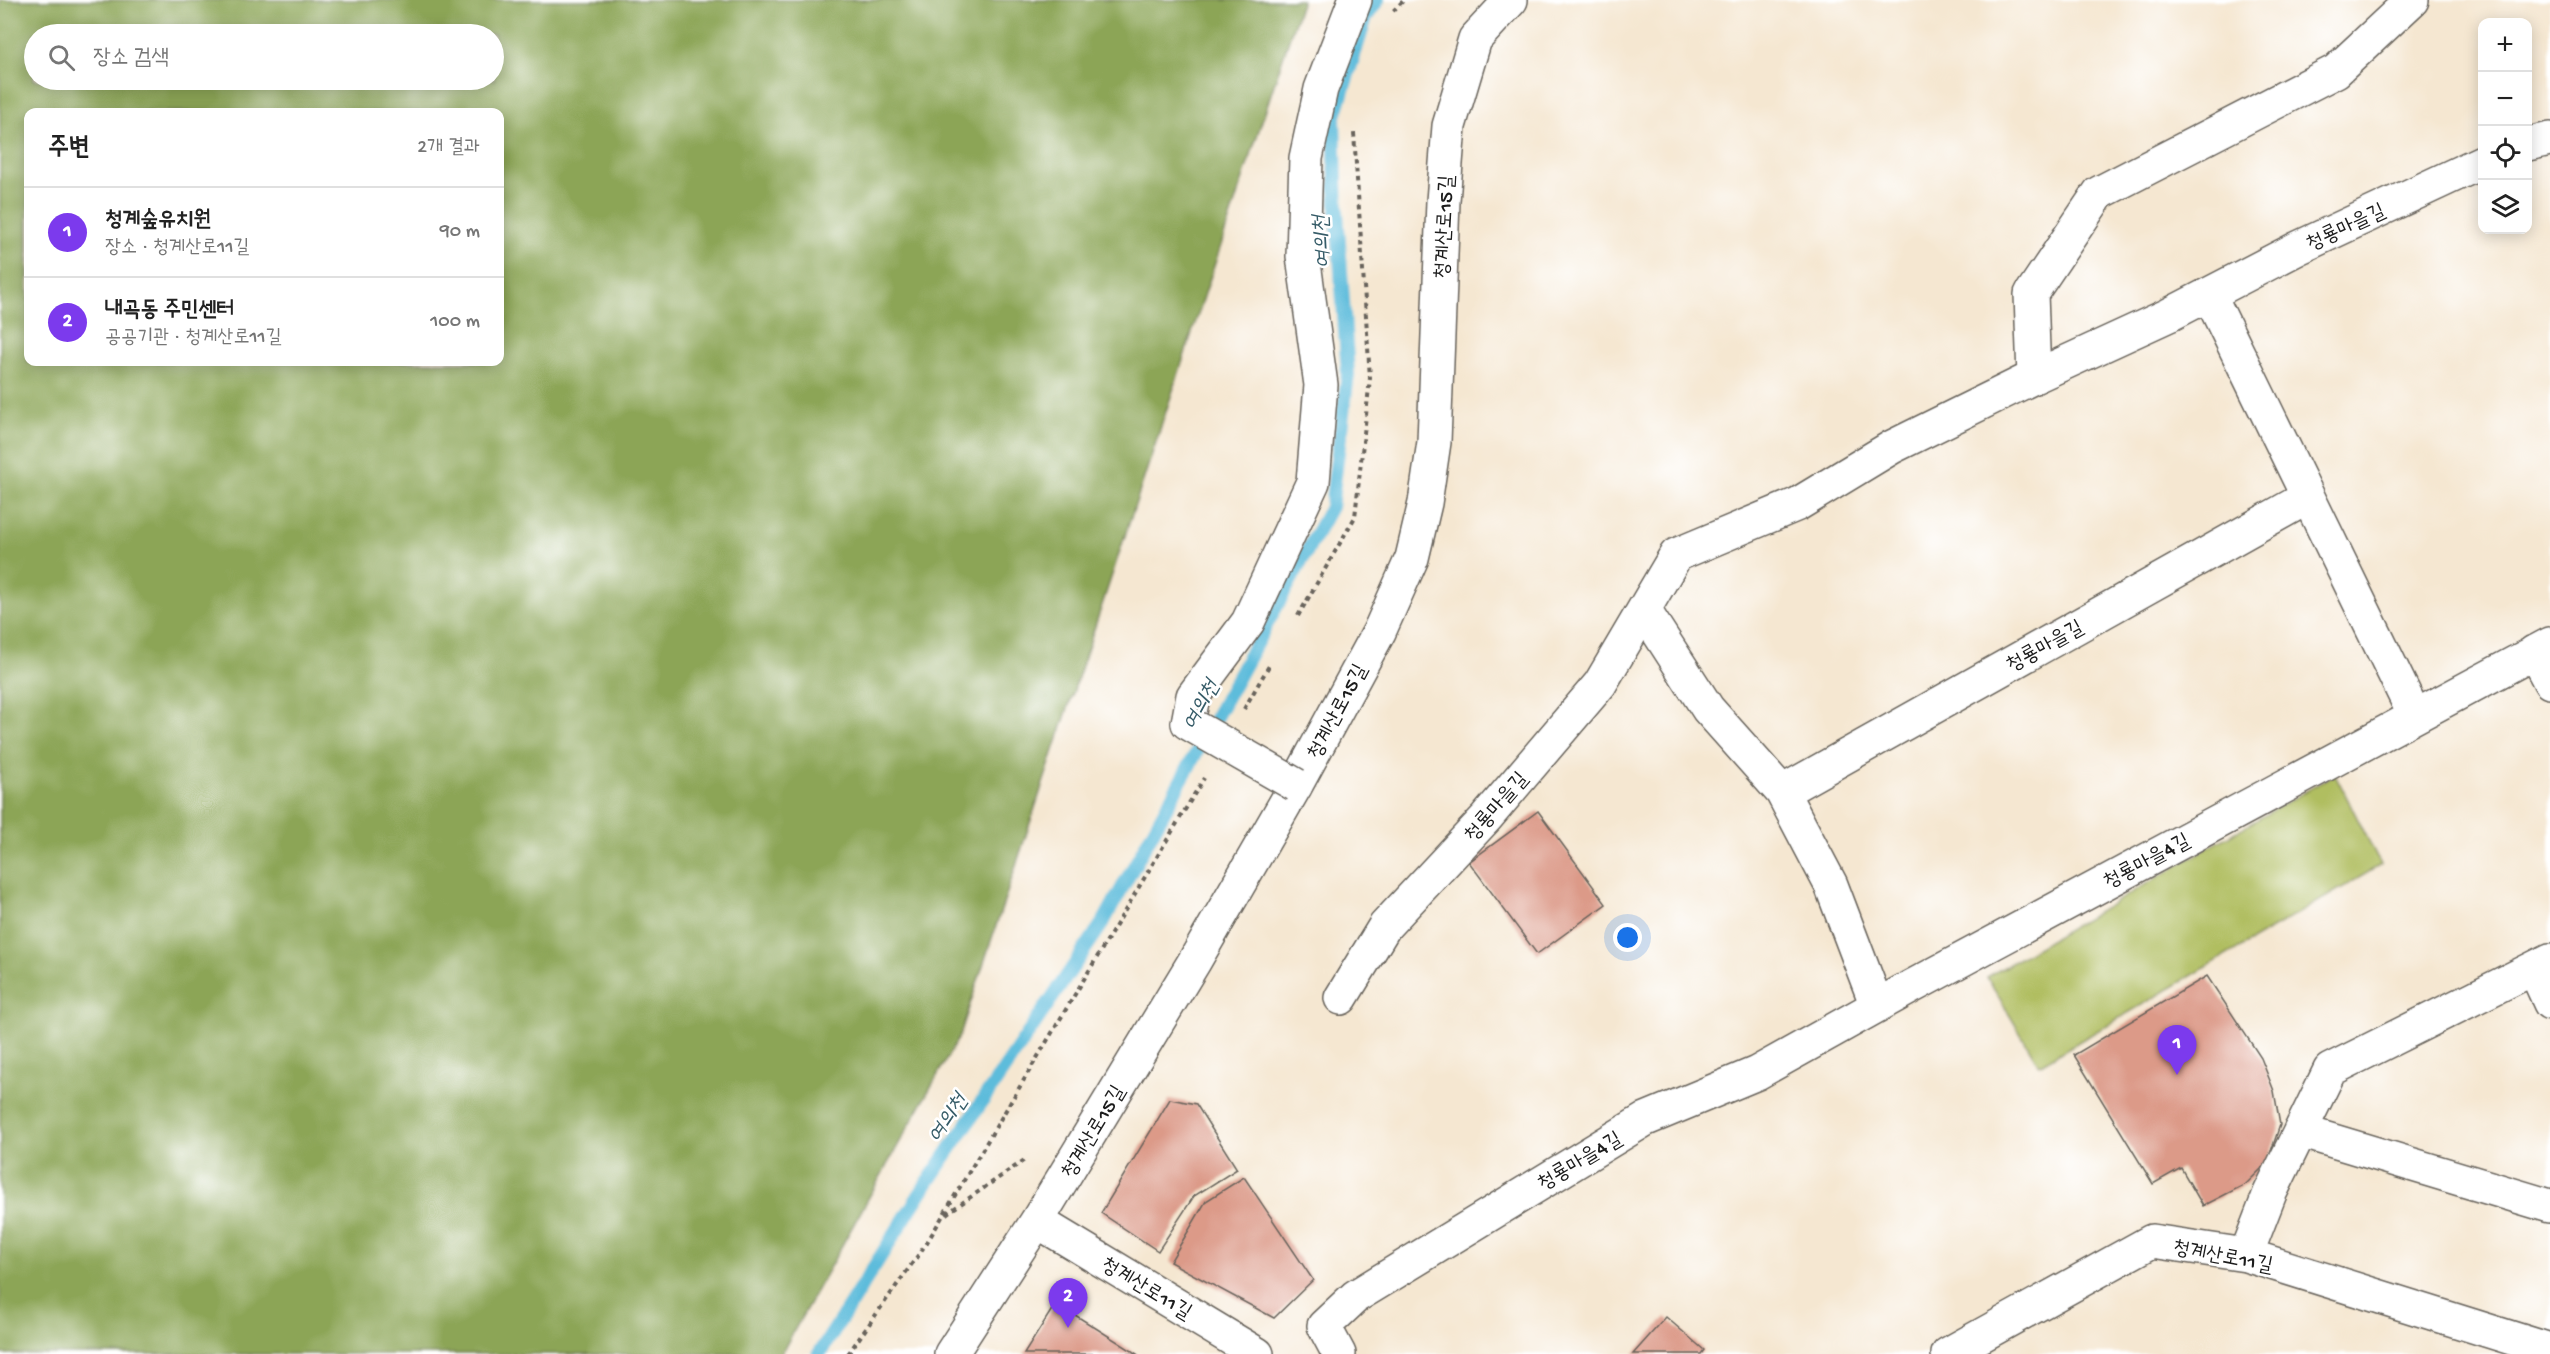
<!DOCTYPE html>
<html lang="ko">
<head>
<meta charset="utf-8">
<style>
  body { margin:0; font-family:"Gochi Hand","Poor Story",sans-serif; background:#f2f2f2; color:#222 }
  .controls { position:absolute; right:18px; top:18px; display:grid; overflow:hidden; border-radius:12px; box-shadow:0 3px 15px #0003 }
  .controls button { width:54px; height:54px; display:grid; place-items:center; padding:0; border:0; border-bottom:2px solid #e0e0e0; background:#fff; color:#222; font:30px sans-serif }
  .you { position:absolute; left:1628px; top:938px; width:21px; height:21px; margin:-15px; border:4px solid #fff; border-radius:50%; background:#1a73e8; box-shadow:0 0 0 9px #1a73e833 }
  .badge { display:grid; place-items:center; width:39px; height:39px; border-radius:50%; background:#7c3aed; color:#fff; font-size:20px; font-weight:700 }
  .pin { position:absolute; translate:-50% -50px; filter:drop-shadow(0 2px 3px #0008) }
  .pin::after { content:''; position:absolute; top:32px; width:21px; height:18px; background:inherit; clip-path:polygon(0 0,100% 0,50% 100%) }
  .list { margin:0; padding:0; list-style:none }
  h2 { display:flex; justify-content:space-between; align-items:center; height:78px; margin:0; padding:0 24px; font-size:26px }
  h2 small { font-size:20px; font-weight:400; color:#767676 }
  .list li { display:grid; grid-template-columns:39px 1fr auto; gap:18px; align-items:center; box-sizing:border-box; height:90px; padding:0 24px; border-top:2px solid #e0e0e0 }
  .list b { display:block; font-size:22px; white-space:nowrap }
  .list p { margin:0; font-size:20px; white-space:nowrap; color:#767676 }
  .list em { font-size:20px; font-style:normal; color:#767676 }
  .icon { flex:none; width:33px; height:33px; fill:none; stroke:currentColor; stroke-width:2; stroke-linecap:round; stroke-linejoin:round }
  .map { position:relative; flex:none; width:2550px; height:1354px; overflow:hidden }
  .search { position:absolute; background:#fff; box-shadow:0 3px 15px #0003; left:24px; top:24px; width:480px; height:66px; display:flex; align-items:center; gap:15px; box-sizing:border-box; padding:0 21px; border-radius:33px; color:#767676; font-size:22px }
  .panel { position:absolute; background:#fff; box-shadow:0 3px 15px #0003; left:24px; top:108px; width:480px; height:258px; border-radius:12px }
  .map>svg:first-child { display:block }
  .green { fill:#b0be60; stroke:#666d3e; stroke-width:1.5 }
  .forest { fill:#8ca556; stroke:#546039; stroke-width:1.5; fill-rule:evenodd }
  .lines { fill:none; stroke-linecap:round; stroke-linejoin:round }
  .stream { stroke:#5dbcdb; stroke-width:14 }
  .building { fill:#dc9a88 }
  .minor-casing { stroke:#68635b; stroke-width:36 }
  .path { stroke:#68635b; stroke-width:4; stroke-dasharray:4.5 4.5; stroke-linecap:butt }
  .minor { stroke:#fff; stroke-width:33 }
  .minor-bridge-casing { stroke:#68635b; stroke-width:36; stroke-linecap:butt }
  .minor-bridge { stroke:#fff; stroke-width:33 }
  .labels { text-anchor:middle; stroke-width:5; stroke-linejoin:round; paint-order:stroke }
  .street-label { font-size:21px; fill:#1c1c1c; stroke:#fff }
  .water-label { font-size:22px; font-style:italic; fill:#365c68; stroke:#fff }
</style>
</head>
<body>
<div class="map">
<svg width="2550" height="1354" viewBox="0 0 2550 1354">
  <rect width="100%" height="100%" fill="#fff"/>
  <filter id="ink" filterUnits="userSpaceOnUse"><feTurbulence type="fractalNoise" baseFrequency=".0167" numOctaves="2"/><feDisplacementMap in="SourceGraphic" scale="12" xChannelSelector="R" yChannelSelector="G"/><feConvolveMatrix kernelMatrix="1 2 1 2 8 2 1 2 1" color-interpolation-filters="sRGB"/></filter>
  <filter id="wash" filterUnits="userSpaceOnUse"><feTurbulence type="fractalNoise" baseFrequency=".008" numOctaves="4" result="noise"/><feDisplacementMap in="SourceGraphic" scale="24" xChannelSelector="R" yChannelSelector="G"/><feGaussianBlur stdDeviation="1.35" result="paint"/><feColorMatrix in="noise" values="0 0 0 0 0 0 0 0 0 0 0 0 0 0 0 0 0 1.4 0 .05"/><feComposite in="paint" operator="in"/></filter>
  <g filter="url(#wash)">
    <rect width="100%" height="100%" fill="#f5e7d1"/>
    <path class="green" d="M2335,774L2381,865L2039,1065L1987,977Z"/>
    <path class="forest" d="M0,0H1302L960,1035L781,1354H0ZM34,34H494V80H34ZM28,112H500V362H28Z"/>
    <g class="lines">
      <path class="stream" d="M819,1354L925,1186L1104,921L1331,507L1348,374L1337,213L1334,119L1366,17L1378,0"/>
    </g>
    <g id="blocks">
      <path class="building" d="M1538,811L1606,904L1537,954L1469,862Z
        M2207,976L2261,1058L2274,1091L2280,1125L2267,1163L2246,1184L2203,1206L2181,1168L2153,1184L2074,1055Z
        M1170,1099L1196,1104L1237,1169L1194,1196L1158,1251L1101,1213Z
        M1244,1177L1313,1280L1274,1318L1170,1262L1206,1201Z
        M1056,1303L1137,1354H1024Z
        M1666,1317L1704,1350L1701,1354H1633Z"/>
    </g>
  </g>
  <g filter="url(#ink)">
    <use href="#blocks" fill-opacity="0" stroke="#68635b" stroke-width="1.5"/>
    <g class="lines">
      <defs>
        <path id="minor" d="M2528,144L2550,139
          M2209,294L2415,716
          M2034,377L2031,294L2099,193L2336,71L2412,0
          M1644,610L1708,709L1782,792L1831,885L1877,1006
          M2534,652L2550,682
          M1188,723L1193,696L1248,622L1313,482L1321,385L1303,256L1306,158L1321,89L1355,0
          M1782,792L2308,497
          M2534,968L2550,1003
          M1341,998L1385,926L1486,818L1600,684L1676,555L1798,504L1892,447L2034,377L2169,315L2298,248L2482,162
          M2300,1131L2550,1206
          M1037,1221L1257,1354
          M2246,1255L2270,1193L2330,1070L2550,960
          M951,1354L1037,1221L1194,962L1296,785L1379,632L1412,558L1425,503L1434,442L1443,201L1449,126L1475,39L1511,0
          M1339,1354L1324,1326L1356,1296L1646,1119L1757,1073L1909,988L2550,644
          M1948,1354L2152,1241L2246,1255L2550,1350"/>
      </defs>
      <use href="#minor" class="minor-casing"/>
      <path class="path" d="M1393,11L1404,0
        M1298,616L1355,517L1370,378L1354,133
        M1244,709L1270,664
        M946,1214L1026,1159
        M848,1354L926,1244L1204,778"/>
      <use href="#minor" class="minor"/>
      <defs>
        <path id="minor-bridge" d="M1188,723L1296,785"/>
      </defs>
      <use href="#minor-bridge" class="minor-bridge-casing"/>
      <use href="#minor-bridge" class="minor-bridge"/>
    </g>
  </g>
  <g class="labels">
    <g class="street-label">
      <text transform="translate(2345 226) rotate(-25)" y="7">청룡마을길</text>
      <text transform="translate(1443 227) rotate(-87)" y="7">청계산로15길</text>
      <text transform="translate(2044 645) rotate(-29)" y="7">청룡마을길</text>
      <text transform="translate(1336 711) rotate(-62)" y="7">청계산로15길</text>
      <text transform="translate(1495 806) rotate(-49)" y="7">청룡마을길</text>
      <text transform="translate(2146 860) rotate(-28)" y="7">청룡마을4길</text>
      <text transform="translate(1092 1131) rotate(-59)" y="7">청계산로15길</text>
      <text transform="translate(1579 1160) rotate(-31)" y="7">청룡마을4길</text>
      <text transform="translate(2223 1255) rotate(11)" y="7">청계산로11길</text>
      <text transform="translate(1147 1287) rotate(31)" y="7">청계산로11길</text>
    </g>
    <g class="water-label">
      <text transform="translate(1320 242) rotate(-93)" y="8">여의천</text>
      <text transform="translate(1199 704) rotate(-61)" y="8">여의천</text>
      <text transform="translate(946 1117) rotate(-56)" y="8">여의천</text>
    </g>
  </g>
</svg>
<div class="controls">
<button>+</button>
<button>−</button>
<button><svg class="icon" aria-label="locate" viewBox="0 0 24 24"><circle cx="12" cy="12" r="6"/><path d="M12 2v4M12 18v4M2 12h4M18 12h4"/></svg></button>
<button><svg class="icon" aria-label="layers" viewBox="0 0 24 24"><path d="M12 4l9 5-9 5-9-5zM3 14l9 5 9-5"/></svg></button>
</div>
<div class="you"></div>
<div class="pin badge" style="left:2177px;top:1075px">1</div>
<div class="pin badge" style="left:1068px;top:1328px">2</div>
<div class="search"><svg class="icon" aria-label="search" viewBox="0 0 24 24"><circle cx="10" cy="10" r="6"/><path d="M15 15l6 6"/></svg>장소 검색</div>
<section class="panel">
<h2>주변<small>2개 결과</small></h2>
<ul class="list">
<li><span class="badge">1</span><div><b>청계숲유치원</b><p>장소 · 청계산로11길</p></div><em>90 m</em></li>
<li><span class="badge">2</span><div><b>내곡동 주민센터</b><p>공공기관 · 청계산로11길</p></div><em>100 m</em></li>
</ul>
</section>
</div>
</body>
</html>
